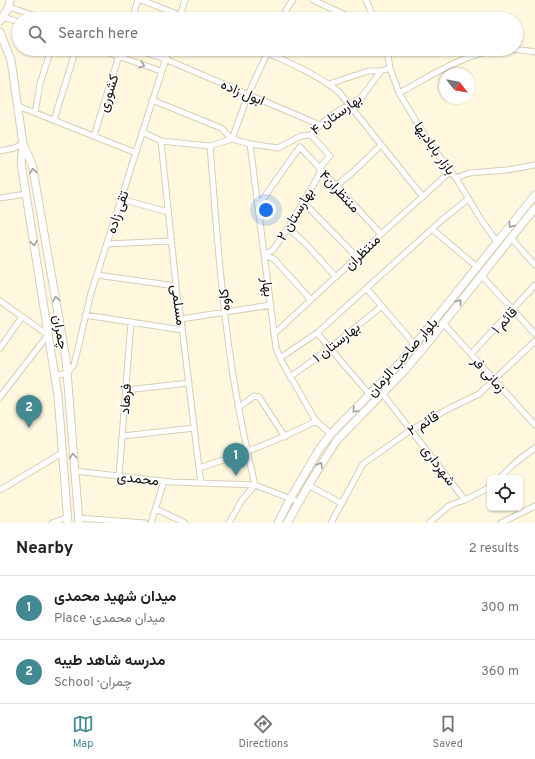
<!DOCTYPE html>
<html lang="en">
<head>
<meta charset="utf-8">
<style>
  body { margin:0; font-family:Overpass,Vazirmatn,sans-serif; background:#f6f6f6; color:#202124 }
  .controls { position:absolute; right:12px; bottom:12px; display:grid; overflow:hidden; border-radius:6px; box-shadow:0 1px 3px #0004 }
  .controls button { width:36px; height:36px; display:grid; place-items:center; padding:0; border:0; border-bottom:1px solid #e0e0e0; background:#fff; color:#202124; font:20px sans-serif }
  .compass { position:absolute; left:439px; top:68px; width:36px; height:36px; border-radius:50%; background:#fff; box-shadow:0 1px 3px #0004; rotate:121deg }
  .you { position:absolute; left:266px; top:210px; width:14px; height:14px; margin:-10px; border:3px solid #fff; border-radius:50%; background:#1a73e8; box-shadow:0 0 0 6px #1a73e833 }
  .badge { display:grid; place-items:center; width:26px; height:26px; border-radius:50%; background:#428991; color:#fff; font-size:13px; font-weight:700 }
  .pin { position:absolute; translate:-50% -33px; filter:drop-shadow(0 1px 2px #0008) }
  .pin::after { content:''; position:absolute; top:21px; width:14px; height:12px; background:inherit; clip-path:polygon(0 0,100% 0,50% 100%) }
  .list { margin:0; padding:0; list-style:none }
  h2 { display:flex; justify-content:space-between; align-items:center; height:52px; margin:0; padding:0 16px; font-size:17px }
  h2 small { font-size:13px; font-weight:400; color:#757577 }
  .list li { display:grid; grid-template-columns:26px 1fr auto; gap:12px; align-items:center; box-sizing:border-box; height:64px; padding:0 16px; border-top:1px solid #e0e0e0 }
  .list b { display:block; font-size:15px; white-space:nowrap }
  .list p { margin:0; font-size:13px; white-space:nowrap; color:#757577 }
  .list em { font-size:13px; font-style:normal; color:#757577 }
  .icon { flex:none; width:22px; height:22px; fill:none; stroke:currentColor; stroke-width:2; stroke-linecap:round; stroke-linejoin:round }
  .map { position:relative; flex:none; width:535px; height:523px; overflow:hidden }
  .search { position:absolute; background:#fff; box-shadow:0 1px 3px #0004; left:12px; right:12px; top:12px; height:44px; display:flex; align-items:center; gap:10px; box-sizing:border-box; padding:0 14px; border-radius:22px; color:#757577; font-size:15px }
  .sheet { height:180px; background:#fff }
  nav { display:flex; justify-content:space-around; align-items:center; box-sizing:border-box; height:56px; border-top:1px solid #e0e0e0; background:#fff; font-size:11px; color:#757577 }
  nav a { display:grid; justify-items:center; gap:2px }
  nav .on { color:#428991 }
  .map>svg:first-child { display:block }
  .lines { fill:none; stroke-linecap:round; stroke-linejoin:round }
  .street-casing { stroke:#d5cfb6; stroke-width:7 }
  .secondary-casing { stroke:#d5cfb6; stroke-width:9 }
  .street { stroke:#fff; stroke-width:5 }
  .secondary { stroke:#fff; stroke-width:7 }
  .oneway { stroke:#a09f9b }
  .labels { text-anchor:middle; stroke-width:3; stroke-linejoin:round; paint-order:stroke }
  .street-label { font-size:14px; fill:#110e06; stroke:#fff }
</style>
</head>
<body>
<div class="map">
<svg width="535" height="523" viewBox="0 0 535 523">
  <rect width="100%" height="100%" fill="#fff8df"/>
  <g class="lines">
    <defs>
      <path id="street" d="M141,0L190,19
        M313,0L354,19
        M366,0L374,19
        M9,7L44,19
        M3,17L19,22
        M132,19L138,0
        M179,19L185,0
        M282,19L289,5L293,0
        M97,49L161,71
        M135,49L165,59L320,125
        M258,49C286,61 315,73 339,92L423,197
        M387,49L390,68L399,93L430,144L456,178L480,218L497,242
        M329,84L368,71H381L390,68
        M399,93C429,77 460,56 495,50C507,48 523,50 535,52
        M152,100L221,128L232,139
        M18,106L136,153
        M35,113L40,84L51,49
        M54,120L76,49
        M142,132L161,141L210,146L232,139L250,144L278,148L301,136L311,135L320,125L335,113L361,98L381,71
        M94,136L121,49
        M232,139L248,95L269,49
        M161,141L177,295L181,319L199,468
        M250,144L276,348L282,362L316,421
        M210,146C215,208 219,270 227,332C233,383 243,434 255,485L201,483L199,468C241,455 277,441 316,421L331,434
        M0,151L14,148L23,144
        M456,178L469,173L507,170L535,165
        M336,186L354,171L381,145
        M0,198L26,194
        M121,199L168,212
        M303,202L357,257
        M258,206L286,166L300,147L381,234
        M288,228L304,242L336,277
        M432,229L477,267
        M511,238L535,265
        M107,244L171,241
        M264,255L273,250L288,228L318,177L322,165L330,156L311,135
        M264,255L274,259L311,300
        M97,275L176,286
        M481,275L535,334
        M367,289L415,345
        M0,301L48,335L0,397
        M85,315L182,330
        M181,319L271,305
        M443,323L535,425
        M317,333L370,395
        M274,334L357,257L381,234L451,171
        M0,348L22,317
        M471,354L535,285
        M280,358L317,333L442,220L468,199
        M55,376L67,373L74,365L91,293L169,49
        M290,377L330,348L382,306
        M126,390L189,383
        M382,393L465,500
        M238,408L254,396L259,397L285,437
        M123,436L194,428
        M75,471L171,482L201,483
        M119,476L131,322
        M500,478C510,466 522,457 535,448
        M308,485L341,503
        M0,490L62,453
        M156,509L185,523
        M78,518L145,523
        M52,523L68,517
        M151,523L164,481
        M229,523L242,500L255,485L299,502
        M331,523L363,464L411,430L450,408L479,394L535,341
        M429,523L450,505L465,500L490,487
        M501,523L535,506"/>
      <path id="secondary" d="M0,21L9,7L10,0
        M0,32L11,60L23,144
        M68,523L58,396L21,163L23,144L32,164L66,359L79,523
        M278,523L290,499L320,448L331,434L400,363L535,195
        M287,523L311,481L337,440L406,369L430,340L535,208"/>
    </defs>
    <use href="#street" class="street-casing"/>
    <use href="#secondary" class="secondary-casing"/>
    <use href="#street" class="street"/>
    <use href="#secondary" class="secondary"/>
  </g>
  <defs><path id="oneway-chevron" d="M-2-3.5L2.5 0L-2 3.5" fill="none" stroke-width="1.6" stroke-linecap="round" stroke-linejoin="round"/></defs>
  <g class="oneway">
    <use href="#oneway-chevron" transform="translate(142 65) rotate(19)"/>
    <use href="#oneway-chevron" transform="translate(33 171) rotate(-100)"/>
    <use href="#oneway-chevron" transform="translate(511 225) rotate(129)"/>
    <use href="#oneway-chevron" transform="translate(34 243) rotate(81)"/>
    <use href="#oneway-chevron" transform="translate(56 299) rotate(-100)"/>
    <use href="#oneway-chevron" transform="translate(459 302) rotate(-52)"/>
    <use href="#oneway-chevron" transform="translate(355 410) rotate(134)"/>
    <use href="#oneway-chevron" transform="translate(73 456) rotate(-95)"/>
    <use href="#oneway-chevron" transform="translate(320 465) rotate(-59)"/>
  </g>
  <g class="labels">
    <g class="street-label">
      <text transform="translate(243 92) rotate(23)" y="5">ابول زاده</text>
      <text transform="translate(108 93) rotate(-72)" y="5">کشوری</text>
      <text transform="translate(336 114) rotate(-36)" y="5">بهارستان ۴</text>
      <text transform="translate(435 148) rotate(55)" y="5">بازار بابادیها</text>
      <text transform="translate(340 191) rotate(47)" y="5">منتظران۴</text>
      <text transform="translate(117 212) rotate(-72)" y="5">تقی زاده</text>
      <text transform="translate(295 214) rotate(-59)" y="5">بهارستان ۲</text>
      <text transform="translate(362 252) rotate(-44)" y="5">منتظران</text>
      <text transform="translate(268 287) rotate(83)" y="5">بهار</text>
      <text transform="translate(224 300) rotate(-95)" y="5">کاوه</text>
      <text transform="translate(179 305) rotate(82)" y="5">مسلمی</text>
      <text transform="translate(504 320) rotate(-47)" y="5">قائم ۱</text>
      <text transform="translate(61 332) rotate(80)" y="5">چمران</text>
      <text transform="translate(336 342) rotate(-38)" y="5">بهارستان ۱</text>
      <text transform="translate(402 357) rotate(-49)" y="5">بلوار صاحب الزمان</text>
      <text transform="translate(489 374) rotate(48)" y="5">زمانی فر</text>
      <text transform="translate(125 399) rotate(-86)" y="5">فرهاد</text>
      <text transform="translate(423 423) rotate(-31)" y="5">قائم ۲</text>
      <text transform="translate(439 465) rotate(53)" y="5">شهرداری</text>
      <text transform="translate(138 478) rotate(6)" y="5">محمدی</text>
    </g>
  </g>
</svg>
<div class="controls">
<button><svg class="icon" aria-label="locate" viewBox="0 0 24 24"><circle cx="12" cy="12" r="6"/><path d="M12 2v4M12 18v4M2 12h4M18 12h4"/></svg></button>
</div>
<svg class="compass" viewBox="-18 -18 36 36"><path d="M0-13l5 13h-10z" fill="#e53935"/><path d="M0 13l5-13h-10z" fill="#757577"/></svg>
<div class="you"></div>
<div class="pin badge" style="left:236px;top:476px">1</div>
<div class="pin badge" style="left:29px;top:428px">2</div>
<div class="search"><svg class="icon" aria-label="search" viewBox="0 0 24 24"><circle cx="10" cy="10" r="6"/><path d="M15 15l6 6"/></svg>Search here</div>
</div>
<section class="sheet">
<h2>Nearby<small>2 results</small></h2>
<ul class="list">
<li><span class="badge">1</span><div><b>میدان شهید محمدی</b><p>Place · میدان محمدی</p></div><em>300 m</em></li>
<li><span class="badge">2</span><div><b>مدرسه شاهد طیبه</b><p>School · چمران</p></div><em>360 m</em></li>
</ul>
</section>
<nav>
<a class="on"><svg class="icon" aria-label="map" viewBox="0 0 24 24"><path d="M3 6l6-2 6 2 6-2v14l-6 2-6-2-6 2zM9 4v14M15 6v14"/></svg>Map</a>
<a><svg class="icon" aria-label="directions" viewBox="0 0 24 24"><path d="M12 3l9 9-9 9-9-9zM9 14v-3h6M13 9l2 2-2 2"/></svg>Directions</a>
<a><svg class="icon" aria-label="saved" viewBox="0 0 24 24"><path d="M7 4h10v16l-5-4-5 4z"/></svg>Saved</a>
</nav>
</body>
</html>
